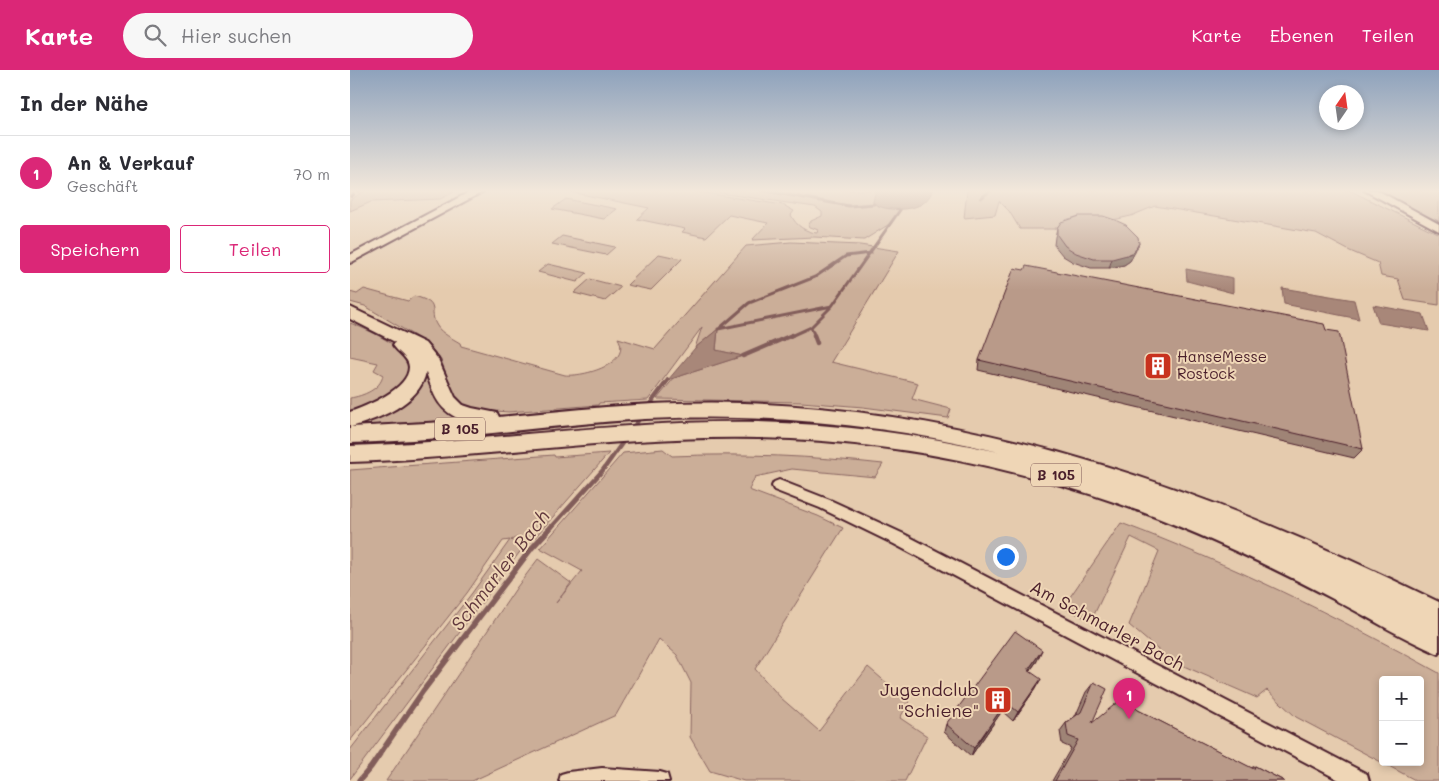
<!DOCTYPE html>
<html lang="de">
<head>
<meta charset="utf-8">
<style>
  body { margin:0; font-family:Mali,sans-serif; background:#f7f7f7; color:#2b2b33 }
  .controls { position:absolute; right:15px; bottom:15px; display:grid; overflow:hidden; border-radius:5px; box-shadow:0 2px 8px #0003 }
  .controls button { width:45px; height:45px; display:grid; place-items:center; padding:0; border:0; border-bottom:1px solid #e1e1e2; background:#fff; color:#2b2b33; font:25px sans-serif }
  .compass { position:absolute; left:969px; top:15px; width:45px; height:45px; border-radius:50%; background:#fff; box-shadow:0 2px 8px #0003; rotate:13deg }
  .you { position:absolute; left:655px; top:486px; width:18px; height:18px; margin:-12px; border:4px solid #fff; border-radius:50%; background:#1a73e8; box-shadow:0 0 0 8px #1a73e833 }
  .badge { display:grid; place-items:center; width:32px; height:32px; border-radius:50%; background:#db2777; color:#fff; font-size:16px; font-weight:700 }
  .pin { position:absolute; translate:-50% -41px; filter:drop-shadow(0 1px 2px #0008) }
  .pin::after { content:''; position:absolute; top:26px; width:18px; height:15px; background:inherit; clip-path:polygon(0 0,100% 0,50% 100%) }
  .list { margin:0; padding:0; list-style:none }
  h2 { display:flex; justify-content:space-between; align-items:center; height:65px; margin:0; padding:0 20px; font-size:21px }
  h2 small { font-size:16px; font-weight:400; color:#7c7c81 }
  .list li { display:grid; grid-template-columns:32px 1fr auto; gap:15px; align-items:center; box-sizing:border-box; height:75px; padding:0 20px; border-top:1px solid #e1e1e2 }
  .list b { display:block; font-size:19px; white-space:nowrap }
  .list p { margin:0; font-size:16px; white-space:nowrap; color:#7c7c81 }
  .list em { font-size:16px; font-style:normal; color:#7c7c81 }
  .actions { display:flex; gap:10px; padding:15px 20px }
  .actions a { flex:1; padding:11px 0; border:1px solid #db2777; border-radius:5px; text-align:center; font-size:18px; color:#db2777 }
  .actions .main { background:#db2777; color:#fff }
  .icon { flex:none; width:28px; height:28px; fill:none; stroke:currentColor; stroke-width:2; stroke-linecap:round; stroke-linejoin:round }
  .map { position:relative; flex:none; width:1089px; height:711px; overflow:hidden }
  header { display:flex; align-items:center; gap:30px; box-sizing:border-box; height:70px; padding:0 25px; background:#db2777; color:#fff }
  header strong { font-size:24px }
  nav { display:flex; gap:28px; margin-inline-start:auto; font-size:18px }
  .search { width:350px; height:45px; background:#f7f7f7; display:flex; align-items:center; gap:12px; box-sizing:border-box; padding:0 18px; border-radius:28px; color:#7c7c81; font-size:19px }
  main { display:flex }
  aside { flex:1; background:#fff }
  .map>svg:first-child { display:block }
  .green { fill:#cbae98; stroke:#8a6662; fill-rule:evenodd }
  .water { fill:#a88779; stroke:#825d5a }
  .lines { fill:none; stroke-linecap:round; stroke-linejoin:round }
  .stream-far2 { stroke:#825d5a; stroke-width:3 }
  .stream-far1 { stroke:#825d5a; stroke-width:4.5 }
  .stream { stroke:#825d5a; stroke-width:5.5 }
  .minor-casing { stroke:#4a1f2b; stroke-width:4 }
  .tertiary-casing { stroke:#4a1f2b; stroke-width:4 }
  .trunk-casing { stroke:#4a1f2b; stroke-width:4 }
  .minor { fill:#efd6b6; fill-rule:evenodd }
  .tertiary { fill:#efd6b6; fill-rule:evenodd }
  .trunk { fill:#efd6b6; fill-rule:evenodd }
  .rail { stroke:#4a1f2b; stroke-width:3; stroke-dasharray:5.5 3; stroke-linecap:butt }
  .wall { fill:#9f8476; stroke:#4a1f2b }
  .shaded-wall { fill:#826c60; stroke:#4a1f2b }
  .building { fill:#b99a89; stroke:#4a1f2b }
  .labels { text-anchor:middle; stroke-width:4; stroke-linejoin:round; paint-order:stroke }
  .shield { fill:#efd6b6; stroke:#7c5655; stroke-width:1 }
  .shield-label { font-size:14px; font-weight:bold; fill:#4a1f2b }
  .poi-label { font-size:15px; fill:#4a1f2b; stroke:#efd6b6; text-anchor:start }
  .near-street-label { font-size:18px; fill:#4a1f2b; stroke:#efd6b6 }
  .near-poi-label { font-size:18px; fill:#4a1f2b; stroke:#efd6b6; text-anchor:end }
  .near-water-label { font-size:19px; font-style:italic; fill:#62393e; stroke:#efd6b6 }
</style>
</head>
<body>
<header>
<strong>Karte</strong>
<div class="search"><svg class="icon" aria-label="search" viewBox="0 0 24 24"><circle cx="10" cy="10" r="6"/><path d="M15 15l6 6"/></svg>Hier suchen</div>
<nav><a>Karte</a><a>Ebenen</a><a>Teilen</a></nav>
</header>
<main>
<aside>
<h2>In der Nähe<small></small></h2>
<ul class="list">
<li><span class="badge">1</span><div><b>An &amp; Verkauf</b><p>Geschäft</p></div><em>70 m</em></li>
</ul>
<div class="actions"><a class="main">Speichern</a><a>Teilen</a></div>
</aside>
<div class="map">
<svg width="1089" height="711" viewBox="0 0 1089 711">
  <rect width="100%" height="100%" fill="#e5cbae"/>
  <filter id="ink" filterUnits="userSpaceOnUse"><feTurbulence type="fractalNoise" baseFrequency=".02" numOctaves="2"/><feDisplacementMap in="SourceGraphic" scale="10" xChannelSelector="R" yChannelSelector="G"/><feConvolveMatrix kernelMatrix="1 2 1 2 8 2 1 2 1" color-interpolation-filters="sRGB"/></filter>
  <g filter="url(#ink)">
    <path class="green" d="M16,120H98L104,122L90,129L21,132L0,141V130Z
      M218,120H335L433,135L444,141L441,145C446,156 456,162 467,163L468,160L458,156L461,151L472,146V142L465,137L349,120H526L523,132L526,135L550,140L541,153L514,170L464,167L402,170L418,153L379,145L356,167L332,162L335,159L287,149L299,138L216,121Z
      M617,120H999L1089,164V235L1055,230L1048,209L1031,206L1028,193L1000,181L966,163L805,136L781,146L763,150L718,149L704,159H670L659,141L649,131L645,145L614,148Z
      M1028,120H1089V151L1048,134Z
      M216,129L267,139L254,149L202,139Z
      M212,166L265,177L256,185L202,174Z
      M441,172L510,175L549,181L481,292L568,313L562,329L601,339L598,348L513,337L451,332L307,329L324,308L392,286L366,280L368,259L345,278L352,257L298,330L249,333L248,335L158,342L122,339L110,332L104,325L91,290L78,274L15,236L0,232V222L7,224L14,219L58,231L64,226C93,234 77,240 87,256C92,264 102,268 110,273L111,276L215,305C233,307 283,294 268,268L305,279L396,176Z
      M309,184L332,189L301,220L277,215Z
      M198,194L237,203L227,212L188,202Z
      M240,209L271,217L255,231L224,223Z
      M0,253C26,263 81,286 48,319C40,327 12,339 0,345V328C13,326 31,319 33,305L24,300L28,293L0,287Z
      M77,297C83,318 83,333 104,345L105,350L0,356Z
      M313,379L322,386C393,383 462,386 533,394L525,407L442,399L405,407L399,420L468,446L493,458L405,599L431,628L469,661L518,597L559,632L550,648L577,666L555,711H394L360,701L340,667L341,613L327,585L309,569L266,645L122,711H36L167,517L188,489L221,513L206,533L232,501L190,478L273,383Z
      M259,383L180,473L168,467L161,470L172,479L0,709V680L122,523L160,470L153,471L117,523L0,671V400L204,385L205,387Z
      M771,453C881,494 986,546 1089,603V711H1067L946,647L917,620L907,628L820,590L779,555L809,481L781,467L741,551L713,537ZM1033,610H1070V692H1033Z"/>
    <path class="water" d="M526,120H583C581,124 577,131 573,133C563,141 531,142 523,132Z
      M836,199L883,208V223L837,211Z
      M932,218L1004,230L1009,249L934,234Z
      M1023,235L1073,244L1079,261L1029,253Z
      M368,259L366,280L393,286L318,310L345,278Z"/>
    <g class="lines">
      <path class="stream-far2" d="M410,120L499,136L524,134
        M631,128L641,120
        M461,257L465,267
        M370,258L399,233L465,207L496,186L521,183
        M368,259L482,236L550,140
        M439,267L461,257L482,236"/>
      <path class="stream-far1" d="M464,265L467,273
        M393,286L442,265
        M297,338L318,310
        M281,361L291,346
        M200,459L253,400L275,369"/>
      <path class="stream" d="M9,711L21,697L73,621L181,479L201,457"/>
      <defs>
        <path id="minor" d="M429,410L480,430L554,464L1017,704L1019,711H991L544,474L470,438L424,420L422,416L424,412Z
          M252,698L310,702L317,704L319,711H209L211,704L218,702Z"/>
        <path id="tertiary" d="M123,120H136L0,193V185Z
          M1014,120H1027L1089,154V161Z"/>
        <path id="trunk" d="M0,237L75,273L88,289L105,327L113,335L122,338L147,343L149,347C230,339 312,330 394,333C645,342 866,423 1089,532V584C1053,569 1018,547 983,529C914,493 844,460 770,434C654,394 532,370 408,368C272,365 136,388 0,392V376C136,372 272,350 408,352C489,354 570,364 649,382C534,354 413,343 295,349C196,355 99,371 0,373V342C17,336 59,319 59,297C59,288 47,282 43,275L45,272L0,249ZM76,302C84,326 88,341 114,351L1,357C28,349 70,334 76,302Z"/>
      </defs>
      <use href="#minor" class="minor-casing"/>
      <use href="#tertiary" class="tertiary-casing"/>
      <use href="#trunk" class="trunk-casing"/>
      <use href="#minor" class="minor"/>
      <use href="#tertiary" class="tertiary"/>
      <use href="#trunk" class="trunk"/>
      <path class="rail" d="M0,127L10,120"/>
    </g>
    <path class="wall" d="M707,158L789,173L785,182L780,191L774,195L759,198H741L723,192L713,186L704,175L705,167Z
      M976,260L1013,379L1004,388L628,300L629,290Z
      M687,591L680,601L685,619L663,651L652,641L621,686L594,662L596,654Z
      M744,612L742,653L788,640L901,698L905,696L934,711H702L721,678L712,674L710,661L716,653L726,645L736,622Z"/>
    <path class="shaded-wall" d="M789,173L785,182L780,191L774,195L759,198L762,189Z
      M692,580L687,591L673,610L678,600Z
      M691,609L685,619L663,651L668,642Z
      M656,632L652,641L621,686L624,678Z"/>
    <path class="building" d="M729,146H753L765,150L776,155L788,167L789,173L784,182L777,185L762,189H744L726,183L715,176L707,165V158L711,152Z
      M676,196L974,254L976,260L989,262L1013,379L629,290L664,198L674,200Z
      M665,561L692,580L678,600L691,609L668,642L656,632L624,678L596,654Z
      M744,612L757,619L742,653L774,627L788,640L904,699L905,696L934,711H705L728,670L718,666L716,653L731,642Z"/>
  </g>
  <linearGradient id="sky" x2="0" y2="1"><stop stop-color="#8ea2bc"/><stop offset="0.55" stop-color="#f3e8db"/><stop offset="1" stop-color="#f3e8db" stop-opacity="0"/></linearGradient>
  <rect width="1089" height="220" fill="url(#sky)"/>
  <defs>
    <symbol id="building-square" viewBox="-11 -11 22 22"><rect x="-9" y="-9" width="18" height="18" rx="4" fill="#c8321e" stroke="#efd6b6"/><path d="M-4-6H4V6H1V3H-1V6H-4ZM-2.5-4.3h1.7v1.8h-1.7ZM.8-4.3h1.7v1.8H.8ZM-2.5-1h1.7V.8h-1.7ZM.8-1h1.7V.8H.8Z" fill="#fff"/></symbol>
  </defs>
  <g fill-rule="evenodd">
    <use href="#building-square" x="792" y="280" width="32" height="32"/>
    <use href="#building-square" x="632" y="614" width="32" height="32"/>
  </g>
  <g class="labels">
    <g class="shield">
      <rect x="85" y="347.5" width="50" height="23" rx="4"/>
      <rect x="681" y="393.5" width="50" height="23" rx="4"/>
    </g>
    <g class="shield-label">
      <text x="110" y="364">B 105</text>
      <text x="706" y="410">B 105</text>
    </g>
    <g class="poi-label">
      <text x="827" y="292">HanseMesse<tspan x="827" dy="17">Rostock</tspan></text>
    </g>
    <g class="near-street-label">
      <text transform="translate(757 556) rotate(28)" y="6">Am Schmarler Bach</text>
    </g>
    <g class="near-poi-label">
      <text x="629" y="626">Jugendclub<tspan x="629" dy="21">"Schiene"</tspan></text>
    </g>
    <g class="near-water-label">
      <text transform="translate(150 500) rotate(-52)" y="7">Schmarler Bach</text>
    </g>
  </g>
</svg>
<div class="controls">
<button>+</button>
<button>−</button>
</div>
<svg class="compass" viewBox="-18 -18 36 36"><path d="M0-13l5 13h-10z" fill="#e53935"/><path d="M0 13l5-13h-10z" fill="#7c7c81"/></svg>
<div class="you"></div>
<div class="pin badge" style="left:779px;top:649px">1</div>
</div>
</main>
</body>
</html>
